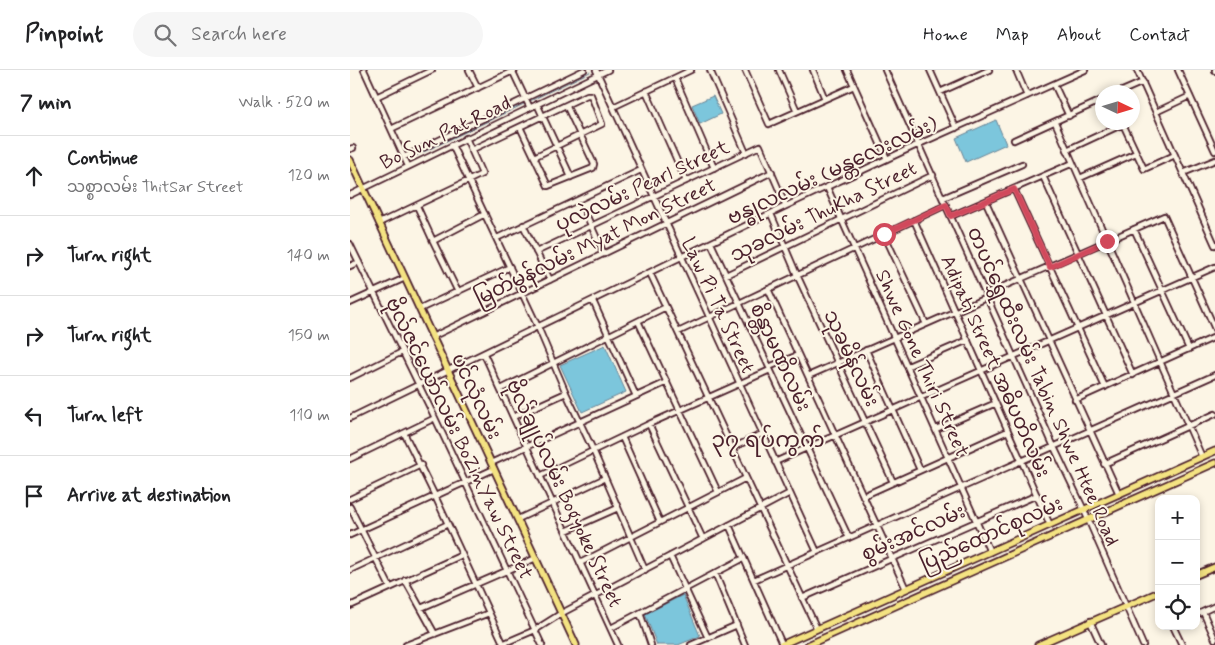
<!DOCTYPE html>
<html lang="en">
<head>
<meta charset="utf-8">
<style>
  body { margin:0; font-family:Mynerve,"Noto Sans Myanmar",sans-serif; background:#f6f6f6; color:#202124 }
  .controls { position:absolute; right:15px; bottom:15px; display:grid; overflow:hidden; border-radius:10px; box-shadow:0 2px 8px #0003 }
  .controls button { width:45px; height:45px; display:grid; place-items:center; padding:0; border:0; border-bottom:1px solid #e0e0e0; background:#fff; color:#202124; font:25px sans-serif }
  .compass { position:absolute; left:745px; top:15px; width:45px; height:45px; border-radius:50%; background:#fff; box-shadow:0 2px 8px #0003; rotate:94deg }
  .stop { position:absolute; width:15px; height:15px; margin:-11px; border:4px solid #d1495b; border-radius:50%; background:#fff }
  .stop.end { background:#d1495b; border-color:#fff; box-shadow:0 1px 5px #0008 }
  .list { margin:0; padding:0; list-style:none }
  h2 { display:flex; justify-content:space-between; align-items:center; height:65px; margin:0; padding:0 20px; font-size:21px }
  h2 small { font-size:16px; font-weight:400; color:#757577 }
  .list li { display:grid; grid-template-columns:32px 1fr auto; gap:15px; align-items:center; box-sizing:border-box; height:80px; padding:0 20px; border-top:1px solid #e0e0e0 }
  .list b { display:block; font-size:19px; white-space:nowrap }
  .list p { margin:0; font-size:16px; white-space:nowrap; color:#757577 }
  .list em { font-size:16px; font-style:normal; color:#757577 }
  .icon { flex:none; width:28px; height:28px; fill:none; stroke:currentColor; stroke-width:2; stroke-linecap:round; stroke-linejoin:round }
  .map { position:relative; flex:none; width:865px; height:575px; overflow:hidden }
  header { display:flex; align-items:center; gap:30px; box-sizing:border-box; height:70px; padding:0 25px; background:#fff; border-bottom:1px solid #e0e0e0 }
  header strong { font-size:24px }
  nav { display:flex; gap:28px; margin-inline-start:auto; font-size:18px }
  .search { width:350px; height:45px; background:#f6f6f6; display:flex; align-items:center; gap:12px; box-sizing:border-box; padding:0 18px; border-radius:28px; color:#757577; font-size:19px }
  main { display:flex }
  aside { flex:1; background:#fff }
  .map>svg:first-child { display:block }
  .water { fill:#7cc6dc; stroke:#688395 }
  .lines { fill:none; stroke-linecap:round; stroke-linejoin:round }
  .stream { stroke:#688395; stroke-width:1 }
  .minor-casing { stroke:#4a1f2b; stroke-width:8 }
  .major-casing { stroke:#4a1f2b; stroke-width:9 }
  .minor { stroke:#fcf5e5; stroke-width:4.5 }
  .major { stroke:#f4e382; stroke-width:5.5 }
  .route { stroke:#d1495b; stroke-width:6 }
  .labels { text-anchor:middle; stroke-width:4; stroke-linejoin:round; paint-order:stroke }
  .street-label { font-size:20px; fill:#4a1f2b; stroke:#fcf5e5 }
  .quarter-label { font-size:22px; fill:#4a1f2b; stroke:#fcf5e5 }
</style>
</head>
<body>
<header>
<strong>Pinpoint</strong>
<div class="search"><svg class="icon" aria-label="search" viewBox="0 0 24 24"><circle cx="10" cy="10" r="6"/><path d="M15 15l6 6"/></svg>Search here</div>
<nav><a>Home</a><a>Map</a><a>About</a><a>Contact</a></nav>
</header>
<main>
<aside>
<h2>7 min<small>Walk · 520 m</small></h2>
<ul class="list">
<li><svg class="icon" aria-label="ahead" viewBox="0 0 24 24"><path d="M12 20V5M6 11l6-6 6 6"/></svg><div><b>Continue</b><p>သစ္စာလမ်း ThitSar Street</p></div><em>120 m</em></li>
<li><svg class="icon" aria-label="right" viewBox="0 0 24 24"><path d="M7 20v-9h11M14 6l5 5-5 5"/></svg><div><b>Turn right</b></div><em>140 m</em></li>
<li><svg class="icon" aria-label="right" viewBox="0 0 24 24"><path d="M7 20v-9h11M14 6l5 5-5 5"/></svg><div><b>Turn right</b></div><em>150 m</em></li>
<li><svg class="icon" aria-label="left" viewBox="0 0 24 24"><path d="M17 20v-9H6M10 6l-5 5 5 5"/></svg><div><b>Turn left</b></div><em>110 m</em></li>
<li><svg class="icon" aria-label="arrive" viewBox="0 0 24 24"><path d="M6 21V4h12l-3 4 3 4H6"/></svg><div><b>Arrive at destination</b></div></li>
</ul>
</aside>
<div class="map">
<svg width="865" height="575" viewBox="0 0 865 575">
  <rect width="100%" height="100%" fill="#fcf5e5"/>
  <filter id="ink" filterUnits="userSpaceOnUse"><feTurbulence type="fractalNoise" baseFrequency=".02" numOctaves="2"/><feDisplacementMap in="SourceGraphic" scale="10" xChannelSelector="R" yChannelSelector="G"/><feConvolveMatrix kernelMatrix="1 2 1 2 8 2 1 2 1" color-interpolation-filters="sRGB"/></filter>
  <g filter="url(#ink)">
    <path class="water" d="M363,26L371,44L350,54L342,35Z
      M646,50L656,74L616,92L606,68Z
      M255,275L276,322L232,342L210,295Z
      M333,525L350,566L328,575H307L295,544Z"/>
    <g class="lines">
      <path class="stream" d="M180,31L240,2
        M59,89L176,33"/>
      <defs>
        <path id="minor" d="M14,0L58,96
          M119,0L128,18
          M162,0L180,38
          M246,0L467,482
          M360,0L396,83
          M395,0L419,54L504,16
          M429,0L447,41
          M463,0L475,29
          M497,0L537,89
          M535,0L704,377L734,440L793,575
          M580,0L606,58
          M666,0L677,26
          M787,0L865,175
          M828,0L865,81
          M865,0V1
          M325,8L364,98
          M704,14L719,46
          M296,21L336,111
          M590,22L639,0
          M770,22L793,12
          M26,27L82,0
          M187,34L221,107
          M263,37L341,0
          M806,42L840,26
          M705,52L852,387
          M772,52L794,99L825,85
          M170,57L198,116L243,98L244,94L216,35
          M41,59L165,0
          M664,70L752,30
          M102,75L188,257L216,323L243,380L295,500
          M0,79L3,78
          M121,80L237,25H241L252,54L184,87
          M717,80L773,54
          M54,87L234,0
          M833,103L865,90
          M693,106L783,305
          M730,108L786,83
          M477,117L640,482
          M664,119L755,317
          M0,125L258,0
          M593,128L672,94
          M636,132L769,424
          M67,136L83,171
          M235,142L254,184
          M421,144L447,205L543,412
          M601,146L723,93
          M564,150L700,455
          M29,153L132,104L116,68
          M173,155L200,210
          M784,159L839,279
          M534,164L576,254
          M147,168L291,100
          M361,173L499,468
          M0,174L85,348L192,575
          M186,182L410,76L436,136
          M0,196L9,192
          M300,203L467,559
          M376,205L583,105
          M418,219L556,519
          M108,222L83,171L135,144
          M636,224L814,146L865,259
          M243,231L286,326
          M0,233L55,208
          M70,239L160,197
          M288,251L368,422
          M328,262L596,135
          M82,267L422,102
          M516,280L570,400
          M134,284L268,575
          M558,296L618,270
          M419,297L448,285
          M458,306L638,227
          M0,308L52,282
          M151,319L316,237
          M725,330L865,267
          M163,347L216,323
          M0,348L436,136L569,74L735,0
          M299,354L353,469
          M586,359L646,333
          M54,363L85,426L154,575
          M272,367L310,452
          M382,378L412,364
          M0,389L85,348
          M425,392L865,197
          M141,393L317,312
          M754,394L865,344
          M190,406L299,354L420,300
          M513,426L658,361
          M0,429L71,395
          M0,437L40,517
          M168,449L255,408
          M379,455L432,574
          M216,461L268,438
          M0,465L144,399
          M320,486L358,568
          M230,493L396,408
          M0,500L98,454
          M365,503L395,575
          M55,510L85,564
          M404,510L865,305
          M452,528L687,425
          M0,536L112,485
          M71,538L186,488
          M853,542L865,569
          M290,543L301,575
          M846,545L865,536
          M740,551L751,575
          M823,556L832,575
          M261,558L394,488
          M56,575L139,543
          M150,575L185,560L212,543L440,423
          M341,575L387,555"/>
        <path id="major" d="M0,90L226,575
          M846,505L865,497
          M431,575L865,381
          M458,575L865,393
          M688,575L809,522"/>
      </defs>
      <use href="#minor" class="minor-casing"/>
      <use href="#major" class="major-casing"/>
      <use href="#minor" class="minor"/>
      <use href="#major" class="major"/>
    </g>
  </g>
  <g class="lines" filter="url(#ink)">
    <path class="route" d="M534,164L596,135L601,146L664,119L700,197L757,171"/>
  </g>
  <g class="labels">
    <g class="street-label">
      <text transform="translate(95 62) rotate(-26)" y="7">Bo Sun Pat Road</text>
      <text transform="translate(482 100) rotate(-25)" y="7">ဗန္ဓုလလမ်း (မန္တလေးလမ်း)</text>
      <text transform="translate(292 115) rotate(-25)" y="7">ပုလဲလမ်း Pearl Street</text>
      <text transform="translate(473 141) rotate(-26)" y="7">သုခလမ်း ThuKha Street</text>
      <text transform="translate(245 171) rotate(-26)" y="7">မြတ်မွန်လမ်း Myat Mon Street</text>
      <text transform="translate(369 235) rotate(65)" y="7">Law Pi Ta Street</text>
      <text transform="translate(431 287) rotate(65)" y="7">စိန္တာမဏိလမ်း</text>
      <text transform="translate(502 288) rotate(65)" y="7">သုခမိန်လမ်း</text>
      <text transform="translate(573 293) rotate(66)" y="7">Shwe Gone Thiri Street</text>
      <text transform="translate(646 296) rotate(66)" y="7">Adipati Street အဓိပတိလမ်း</text>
      <text transform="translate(694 316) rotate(66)" y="7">တပင်ရွှေထီးလမ်း Tabin Shwe Htee Road</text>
      <text transform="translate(127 326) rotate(65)" y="7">ပင်လုံလမ်း</text>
      <text transform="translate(110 368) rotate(64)" y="7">ဗိုလ်ဇင်ယော်လမ်း BoZinYaw Street</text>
      <text transform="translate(215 423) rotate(65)" y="7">ဗိုလ်ချုပ်လမ်း Bogyoke Street</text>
      <text transform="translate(563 462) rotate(-24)" y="7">စွမ်းအင်လမ်း</text>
      <text transform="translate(641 463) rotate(-24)" y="7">ပြည်ထောင်စုလမ်း</text>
    </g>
    <g class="quarter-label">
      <text x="418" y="377">၃၇ ရပ်ကွက်</text>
    </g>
  </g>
</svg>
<div class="controls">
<button>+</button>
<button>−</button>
<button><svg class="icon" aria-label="locate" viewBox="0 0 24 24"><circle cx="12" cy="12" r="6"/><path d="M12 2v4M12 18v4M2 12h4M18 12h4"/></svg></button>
</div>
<svg class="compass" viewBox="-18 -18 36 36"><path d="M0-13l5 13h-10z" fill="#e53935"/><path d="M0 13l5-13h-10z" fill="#757577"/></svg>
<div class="stop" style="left:534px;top:164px"></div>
<div class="stop end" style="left:757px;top:171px"></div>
</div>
</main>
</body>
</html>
